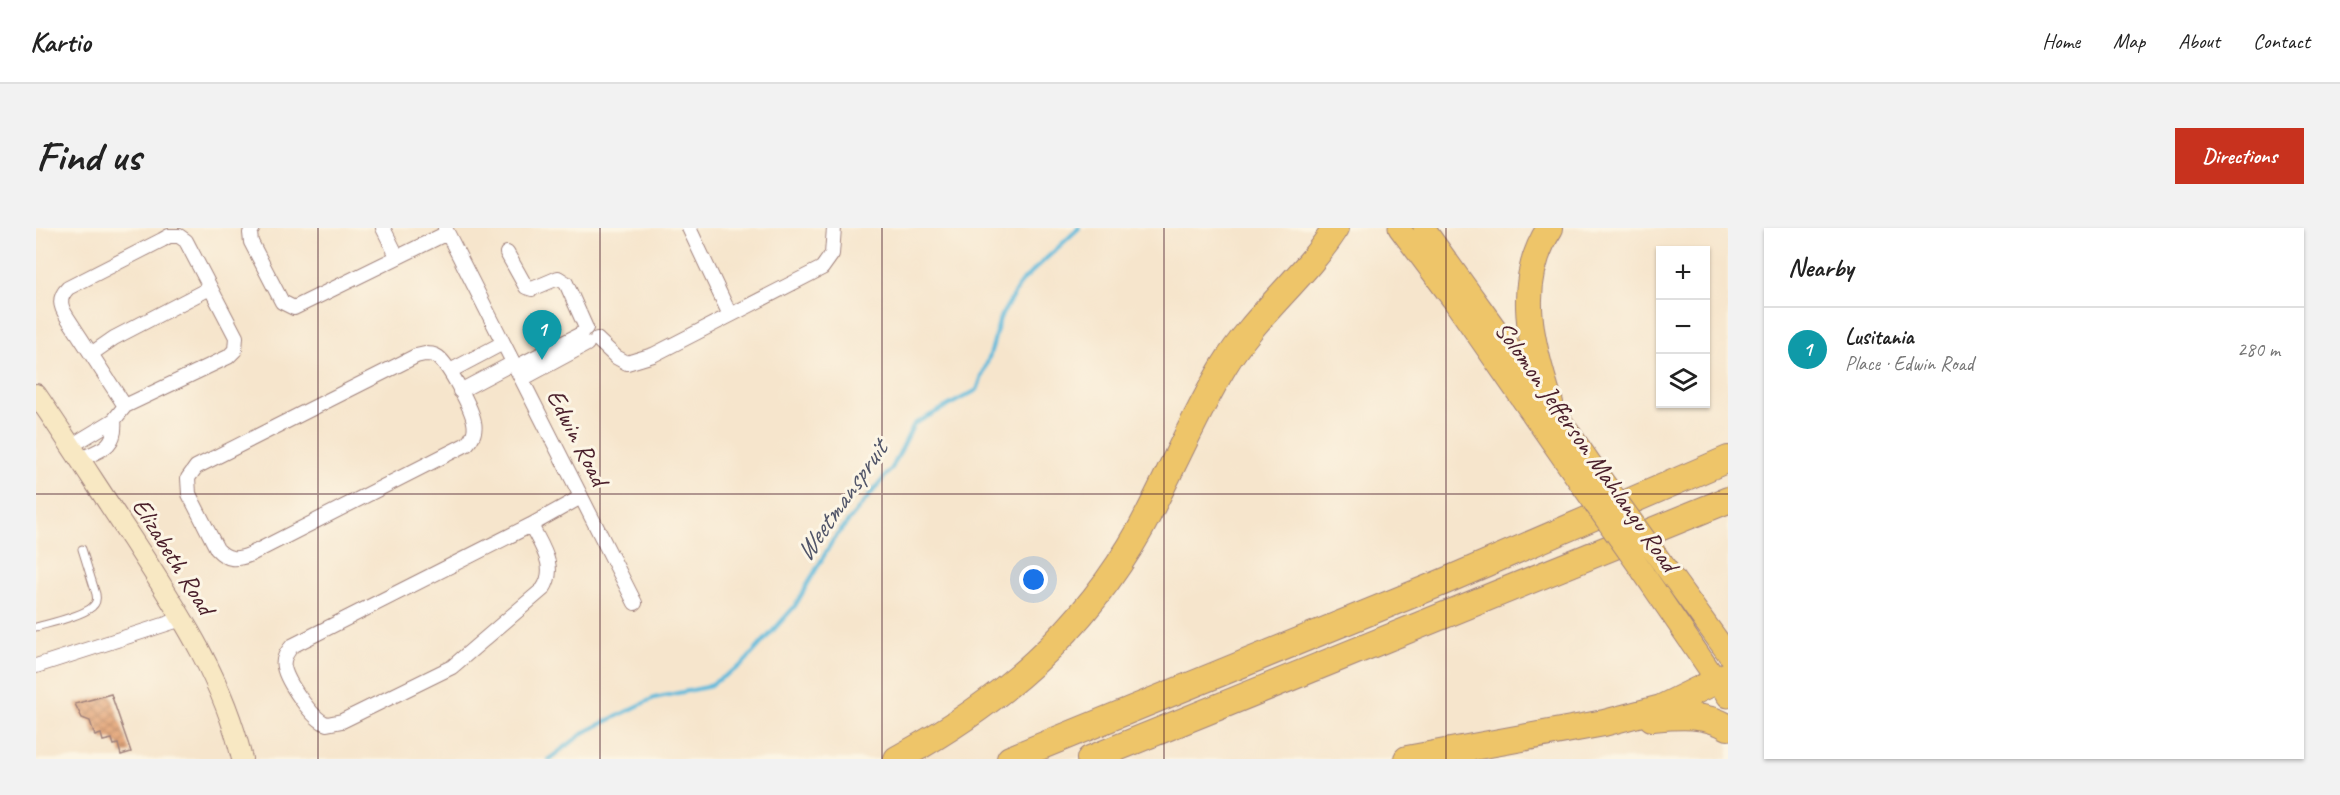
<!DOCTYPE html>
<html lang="en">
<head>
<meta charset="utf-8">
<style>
  body { margin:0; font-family:Caveat,sans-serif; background:#f2f2f2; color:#222 }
  .controls { position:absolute; right:18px; top:18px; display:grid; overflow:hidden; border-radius:0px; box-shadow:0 2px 4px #0004 }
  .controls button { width:54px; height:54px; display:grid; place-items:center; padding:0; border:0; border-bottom:2px solid #e0e0e0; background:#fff; color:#222; font:30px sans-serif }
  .you { position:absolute; left:998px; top:352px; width:21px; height:21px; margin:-15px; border:4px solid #fff; border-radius:50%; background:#1a73e8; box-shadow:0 0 0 9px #1a73e833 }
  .badge { display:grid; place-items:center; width:39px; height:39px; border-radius:50%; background:#c8321e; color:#fff; font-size:20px; font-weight:700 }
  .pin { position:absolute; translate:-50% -50px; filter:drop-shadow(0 2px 3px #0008) }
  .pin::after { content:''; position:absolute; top:32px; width:21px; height:18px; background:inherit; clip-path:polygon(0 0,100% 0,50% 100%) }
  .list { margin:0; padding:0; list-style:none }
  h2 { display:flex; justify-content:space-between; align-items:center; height:78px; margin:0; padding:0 24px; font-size:26px }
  h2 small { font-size:20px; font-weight:400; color:#767676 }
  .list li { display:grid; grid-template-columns:39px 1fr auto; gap:18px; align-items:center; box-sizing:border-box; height:84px; padding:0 24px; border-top:2px solid #e0e0e0 }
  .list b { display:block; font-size:22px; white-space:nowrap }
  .list p { margin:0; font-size:20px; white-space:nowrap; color:#767676 }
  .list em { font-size:20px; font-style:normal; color:#767676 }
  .icon { flex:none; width:33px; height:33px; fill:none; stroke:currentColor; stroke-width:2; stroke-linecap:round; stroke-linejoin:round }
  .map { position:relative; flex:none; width:1692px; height:531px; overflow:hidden; border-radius:0px }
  header { display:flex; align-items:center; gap:36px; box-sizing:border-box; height:84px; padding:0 30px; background:#fff; border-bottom:2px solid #e0e0e0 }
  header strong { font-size:28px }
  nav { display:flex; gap:33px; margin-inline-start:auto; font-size:21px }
  .intro { display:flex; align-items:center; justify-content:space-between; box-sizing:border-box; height:144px; padding:0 36px }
  h1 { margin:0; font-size:42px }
  .button { padding:15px 27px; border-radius:0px; background:#c8321e; color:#fff; font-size:21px; font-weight:700 }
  main { display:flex; gap:36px; padding:0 36px }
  aside { flex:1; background:#fff; border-radius:0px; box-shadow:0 2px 4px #0004 }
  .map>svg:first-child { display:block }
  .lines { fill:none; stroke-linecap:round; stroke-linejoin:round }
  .stream { stroke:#5db9db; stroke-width:4 }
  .building { fill:url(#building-cross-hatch) }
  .lane-casing { stroke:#a0827c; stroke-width:9 }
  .street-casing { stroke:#a0827c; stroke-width:16 }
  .secondary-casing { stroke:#a0827c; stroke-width:22 }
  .primary-casing { stroke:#a0827c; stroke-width:23 }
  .highway-casing { stroke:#a0827c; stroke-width:28 }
  .lane { stroke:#fff; stroke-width:7 }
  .street { stroke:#fff; stroke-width:14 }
  .secondary { stroke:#f8e8c3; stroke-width:20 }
  .primary { stroke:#eec569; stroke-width:21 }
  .highway { stroke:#eec569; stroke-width:26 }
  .primary-bridge-casing { stroke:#a0827c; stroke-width:23; stroke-linecap:butt }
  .primary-bridge { stroke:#eec569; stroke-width:21 }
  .grid { fill:none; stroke:#4a1f2b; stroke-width:1.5; stroke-opacity:0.55 }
  .labels { text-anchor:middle; stroke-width:6; stroke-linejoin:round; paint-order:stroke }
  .street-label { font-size:26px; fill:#4a1f2b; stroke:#fcf5e5 }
  .water-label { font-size:27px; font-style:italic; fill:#515569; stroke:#fcf5e5 }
</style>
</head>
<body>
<header>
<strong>Kartio</strong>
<nav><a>Home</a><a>Map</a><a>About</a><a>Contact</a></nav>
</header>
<div class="intro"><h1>Find us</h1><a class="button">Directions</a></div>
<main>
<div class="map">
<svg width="1692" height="531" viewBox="0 0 1692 531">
  <defs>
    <pattern id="building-cross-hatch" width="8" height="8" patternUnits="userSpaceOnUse" patternTransform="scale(1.5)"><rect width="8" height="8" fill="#e19f70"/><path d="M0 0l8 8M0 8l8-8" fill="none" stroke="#b8815c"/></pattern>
  </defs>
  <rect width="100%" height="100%" fill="#fcf5e5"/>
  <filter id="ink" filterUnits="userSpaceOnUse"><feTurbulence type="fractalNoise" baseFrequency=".0167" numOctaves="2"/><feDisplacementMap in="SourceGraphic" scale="12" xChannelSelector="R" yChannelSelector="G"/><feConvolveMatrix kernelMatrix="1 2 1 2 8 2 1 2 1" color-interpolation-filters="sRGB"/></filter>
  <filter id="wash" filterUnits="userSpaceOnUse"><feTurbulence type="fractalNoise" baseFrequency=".008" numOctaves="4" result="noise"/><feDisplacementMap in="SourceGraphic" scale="24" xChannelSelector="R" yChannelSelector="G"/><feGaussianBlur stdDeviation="1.35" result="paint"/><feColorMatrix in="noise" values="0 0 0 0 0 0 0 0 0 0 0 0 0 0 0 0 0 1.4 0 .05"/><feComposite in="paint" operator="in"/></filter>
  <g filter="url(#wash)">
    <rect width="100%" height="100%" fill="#f6e5cc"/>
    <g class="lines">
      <path class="stream" d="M513,531L549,504L618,470L671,459L706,437L759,378L797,312L856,240L878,196L941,162L955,124L964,90L985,54L1043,0"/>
    </g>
    <g id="blocks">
      <path class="building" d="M75,466L95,524L85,527L82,516L78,517L76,511L67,513L65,506L59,508L54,493L46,490L39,476Z"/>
    </g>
  </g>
  <g filter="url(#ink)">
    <use href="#blocks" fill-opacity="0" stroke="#a0827c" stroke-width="1.5"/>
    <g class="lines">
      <defs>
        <path id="lane" d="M0,399C14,395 46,388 56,379C61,375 61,371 60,366L46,321"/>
        <path id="street" d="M217,0L214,5L215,14L246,74L258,80L411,5
          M347,0L361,28
          M409,0L599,375
          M653,0L694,87
          M471,25L490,59L496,61L522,50L530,55L550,100
          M561,111L580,129L591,135L617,127L786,40L796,26L798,0
          M55,126L78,110L174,60
          M389,126C394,126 398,126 402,129C413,137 436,181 438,194C440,203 437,209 431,216L213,327C200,332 191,332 181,321L153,266L152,250L160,239L380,128Z
          M480,139L545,106
          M414,143L467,115
          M486,151L551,116
          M424,163L477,135
          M35,218L78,192L89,178L192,129L199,122L200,109L150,13L143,8H133L126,12L32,60C22,70 24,78 31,89L89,178
          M44,231C65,222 81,219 78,192
          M495,297C505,318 522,339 507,361L416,439L306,493L291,496C277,492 251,454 248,439C246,431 251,424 256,418L495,297L545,269
          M0,438L146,391"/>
        <path id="secondary" d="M0,166C33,214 64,263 96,311C141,381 187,449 206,531"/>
        <path id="primary" d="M1363,0L1416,71L1544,255
          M1388,0C1446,82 1506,163 1562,246
          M1627,336L1692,426
          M1608,346L1692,469"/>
        <path id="highway" d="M1514,175C1495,117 1478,55 1514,0
          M1616,490C1641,488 1669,485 1692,499
          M861,531C964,475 1047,404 1105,300C1134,246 1157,190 1188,138C1219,87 1268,50 1300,0
          M974,531L1407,354L1692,231
          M1054,531L1692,272
          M1371,531L1568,495L1625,480L1692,447"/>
      </defs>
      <use href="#lane" class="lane-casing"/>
      <use href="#street" class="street-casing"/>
      <use href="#secondary" class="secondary-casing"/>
      <use href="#primary" class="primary-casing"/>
      <use href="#highway" class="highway-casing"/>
      <use href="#lane" class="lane"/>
      <use href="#street" class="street"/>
      <use href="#secondary" class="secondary"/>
      <use href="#primary" class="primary"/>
      <use href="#highway" class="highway"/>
      <defs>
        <path id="primary-bridge" d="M1562,246L1627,336
          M1544,255L1608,346"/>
      </defs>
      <use href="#primary-bridge" class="primary-bridge-casing"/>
      <use href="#primary-bridge" class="primary-bridge"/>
    </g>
  </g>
  <path class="grid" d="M282,0V531M564,0V531M846,0V531M1128,0V531M1410,0V531M0,266H1692"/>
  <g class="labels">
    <g class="street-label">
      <text transform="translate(542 209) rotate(63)" y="9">Edwin Road</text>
      <text transform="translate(1551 218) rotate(55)" y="9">Solomon Jefferson Mahlangu Road</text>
      <text transform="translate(138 328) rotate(58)" y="9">Elizabeth Road</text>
    </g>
    <g class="water-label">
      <text transform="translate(805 273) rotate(-55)" y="9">Weetmanspruit</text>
    </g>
  </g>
</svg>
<div class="controls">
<button>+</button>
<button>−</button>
<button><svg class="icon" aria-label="layers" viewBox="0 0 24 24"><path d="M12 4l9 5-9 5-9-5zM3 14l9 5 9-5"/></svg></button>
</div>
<div class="you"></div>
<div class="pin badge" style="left:506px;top:132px;background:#0f9aa8">1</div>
</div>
<aside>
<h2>Nearby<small></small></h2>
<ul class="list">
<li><span class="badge" style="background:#0f9aa8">1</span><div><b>Lusitania</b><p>Place · Edwin Road</p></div><em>280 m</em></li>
</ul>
</aside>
</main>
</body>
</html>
